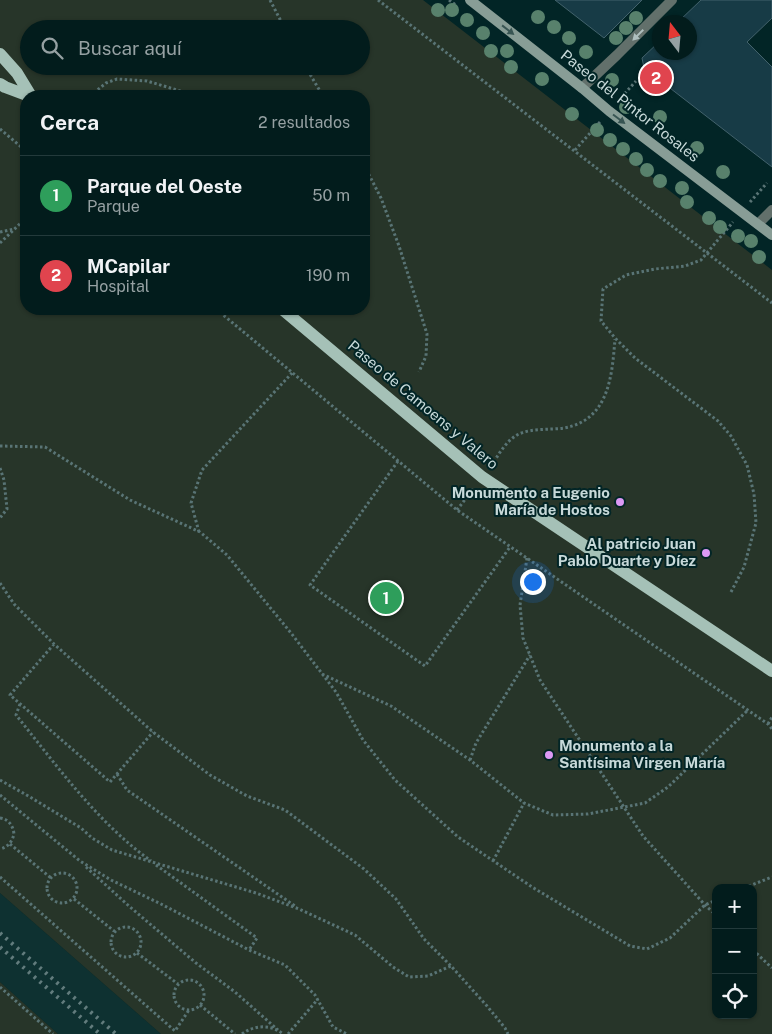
<!DOCTYPE html>
<html lang="es">
<head>
<meta charset="utf-8">
<style>
  body { margin:0; font-family:"Public Sans",sans-serif; background:#102929; color:#f1f3f6 }
  .controls { position:absolute; right:15px; bottom:15px; display:grid; overflow:hidden; border-radius:10px; box-shadow:0 1px 4px #0004 }
  .controls button { width:45px; height:45px; display:grid; place-items:center; padding:0; border:0; border-bottom:1px solid #233a3b; background:#021c1c; color:#f1f3f6; font:25px sans-serif }
  .compass { position:absolute; left:652px; top:15px; width:45px; height:45px; border-radius:50%; background:#021c1c; box-shadow:0 1px 4px #0004; rotate:344deg }
  .you { position:absolute; left:532px; top:581px; width:18px; height:18px; margin:-12px; border:4px solid #fff; border-radius:50%; background:#1a73e8; box-shadow:0 0 0 8px #1a73e833 }
  .badge { display:grid; place-items:center; width:32px; height:32px; border-radius:50%; background:#1a73e8; color:#fff; font-size:16px; font-weight:700 }
  .pin { position:absolute; translate:-50% -50%; border:2px solid #fff; box-shadow:0 1px 5px #0006 }
  .list { margin:0; padding:0; list-style:none }
  h2 { display:flex; justify-content:space-between; align-items:center; height:65px; margin:0; padding:0 20px; font-size:21px }
  h2 small { font-size:16px; font-weight:400; color:#96a1a3 }
  .list li { display:grid; grid-template-columns:32px 1fr auto; gap:15px; align-items:center; box-sizing:border-box; height:80px; padding:0 20px; border-top:1px solid #233a3b }
  .list b { display:block; font-size:19px; white-space:nowrap }
  .list p { margin:0; font-size:16px; white-space:nowrap; color:#96a1a3 }
  .list em { font-size:16px; font-style:normal; color:#96a1a3 }
  .icon { flex:none; width:28px; height:28px; fill:none; stroke:currentColor; stroke-width:2; stroke-linecap:round; stroke-linejoin:round }
  .map { position:relative; flex:none; width:772px; height:1034px; overflow:hidden }
  .search { position:absolute; background:#021c1c; box-shadow:0 1px 4px #0004; left:20px; top:20px; width:350px; height:55px; display:flex; align-items:center; gap:12px; box-sizing:border-box; padding:0 18px; border-radius:28px; color:#96a1a3; font-size:19px }
  .panel { position:absolute; background:#021c1c; box-shadow:0 1px 4px #0004; left:20px; top:90px; width:350px; height:225px; border-radius:20px }
  .map>svg:first-child { display:block }
  .built { fill:#0e3131 }
  .green { fill:#273529; fill-rule:evenodd }
  .building { fill:#173b46; stroke:#43626c }
  .lines { fill:none; stroke-linecap:round; stroke-linejoin:round }
  .path { stroke:#597475; stroke-width:3; stroke-dasharray:2.5 2.5; stroke-linecap:butt }
  .minor { stroke:#62706b; stroke-width:10 }
  .secondary { stroke:#889d96; stroke-width:10 }
  .primary { stroke:#a5c1b7; stroke-width:12 }
  .rail { stroke:#627c7d; stroke-width:4; stroke-dasharray:2.5 5; stroke-linecap:butt }
  .tree { fill:#58816c }
  .oneway { fill:#385553 }
  .oneway2 { fill:#aebfbe }
  .poi-dot { fill:#dc99f5; stroke:#022526; stroke-width:2 }
  .labels { text-anchor:middle; stroke-width:4; stroke-linejoin:round; paint-order:stroke }
  .street-label { font-size:15px; fill:#c7d9d9; stroke:#022526 }
  .poi-label { font-size:15px; font-weight:bold; fill:#c7d9d9; stroke:#022526; text-anchor:end }
</style>
</head>
<body>
<div class="map">
<svg width="772" height="1034" viewBox="0 0 772 1034">
  <rect width="100%" height="100%" fill="#022526"/>
  <path class="built" d="M0,893L161,1034H58L0,982Z"/>
  <path class="green" d="M0,0H423L772,270V1034H161L0,893ZM29,29H361V66H29ZM26,96H364V309H26ZM716,888H753V1015H716Z
    M0,982L58,1034H0Z"/>
  <path class="building" d="M555,0H642L604,38Z
    M701,0H772V18L747,42L772,67V167L644,68L642,58L660,41V52H690V22H678Z"/>
  <g class="lines">
    <path class="path" d="M270,0L285,29
      M378,0L772,303
      M449,0L457,6
      M305,66L323,96
      M90,96L106,83L117,79L147,81L197,96
      M618,101L636,81
      M0,129L26,151
      M575,150L600,122
      M364,165L381,198L399,246L427,334L426,356L419,372
      M750,202L767,183
      M0,232L14,229
      M0,243L26,218
      M216,309L457,510L768,724L772,729
      M0,446L45,447L130,500L200,532L227,555L291,633L336,692L363,740L395,780L458,837L532,887L630,946L647,949L670,938L705,905L716,900
      M398,461L310,585L425,666L510,547
      M491,466C498,456 506,440 519,434C532,428 550,430 564,428C609,420 612,376 615,339
      M0,468L4,480L7,509L0,518
      M457,510L473,489
      M199,532L191,503L202,470L292,373
      M527,558L520,605L523,638L540,680L643,836L705,905L716,915
      M0,583L14,604L54,644L153,732L210,775L247,796L285,810L364,869L396,899L424,939L451,966L487,1006L505,1028L508,1034
      M731,592L744,567L756,523L754,494L747,465L731,436L718,421L635,358L615,338L601,321L603,289L626,275L655,269L685,266L701,260L733,222
      M54,644L10,695L110,782L153,732
      M322,674L391,706L470,760L524,803L553,815L588,814L645,803L668,787L748,710
      M20,704L16,715C58,767 97,822 151,861
      M768,724L772,717
      M470,760L476,743L530,655
      M117,774L127,790L295,906
      M0,780L30,797L81,828L92,838L112,850L256,893L299,909L355,935L393,967L409,977L428,976L451,966
      M0,795L80,861L111,880L161,904L249,950L285,965L315,995L333,1027L347,1034
      M0,818C9,819 13,826 14,834C12,842 8,847 0,849
      M10,844L51,878
      M493,861L524,803
      M156,865L257,938L249,950
      M86,867L130,907L196,963L235,992L278,1030
      M47 888a15 15 0 1 1 30 0a15 15 0 1 1-30 0Z
      M0,877L175,1031L189,1010
      M744,888L772,877
      M74,899L114,931
      M111 942a15 15 0 1 1 30 0a15 15 0 1 1-30 0Z
      M753,950L772,968
      M137,953L178,984
      M174 995a15 15 0 1 1 30 0a15 15 0 1 1-30 0Z
      M0,987L53,1034
      M200,1005L235,1034
      M242,1034C254,1025 271,1024 283,1034
      M288,1034L318,999"/>
    <path class="minor" d="M582,88L617,55L672,0
      M758,224L772,210"/>
    <path class="secondary" d="M470,0L582,88L609,111L772,235"/>
    <path class="primary" d="M0,54L17,73L31,96
      M0,84L5,87L29,96
      M282,309L482,477L772,671"/>
    <path class="rail" d="M0,933L116,1034
      M0,947L100,1034"/>
  </g>
  <g class="tree">
    <circle cx="438" cy="10" r="7"/>
    <circle cx="452" cy="10" r="7"/>
    <circle cx="538" cy="17" r="7"/>
    <circle cx="636" cy="18" r="7"/>
    <circle cx="467" cy="20" r="7"/>
    <circle cx="554" cy="27" r="7"/>
    <circle cx="626" cy="28" r="7"/>
    <circle cx="483" cy="33" r="7"/>
    <circle cx="569" cy="38" r="7"/>
    <circle cx="616" cy="38" r="7"/>
    <circle cx="491" cy="51" r="7"/>
    <circle cx="507" cy="51" r="7"/>
    <circle cx="586" cy="52" r="7"/>
    <circle cx="511" cy="67" r="7"/>
    <circle cx="542" cy="79" r="7"/>
    <circle cx="612" cy="80" r="7"/>
    <circle cx="626" cy="107" r="7"/>
    <circle cx="572" cy="114" r="7"/>
    <circle cx="660" cy="117" r="7"/>
    <circle cx="597" cy="130" r="7"/>
    <circle cx="610" cy="140" r="7"/>
    <circle cx="697" cy="148" r="7"/>
    <circle cx="623" cy="149" r="7"/>
    <circle cx="636" cy="159" r="7"/>
    <circle cx="647" cy="170" r="7"/>
    <circle cx="723" cy="172" r="7"/>
    <circle cx="660" cy="181" r="7"/>
    <circle cx="682" cy="188" r="7"/>
    <circle cx="687" cy="202" r="7"/>
    <circle cx="709" cy="218" r="7"/>
    <circle cx="720" cy="227" r="7"/>
    <circle cx="738" cy="236" r="7"/>
    <circle cx="751" cy="241" r="7"/>
    <circle cx="759" cy="257" r="7"/>
  </g>
  <defs><path id="oneway-solid" d="M-6-.8H1V-3.2L6.5 0L1 3.2V.8H-6Z" transform="scale(1.25)"/></defs>
  <g class="oneway">
    <use href="#oneway-solid" transform="translate(508 30) rotate(38)"/>
    <use href="#oneway-solid" transform="translate(619 119) rotate(37)"/>
  </g>
  <use class="oneway2" href="#oneway-solid" transform="translate(638 35) rotate(135)"/>
  <g class="poi-dot">
    <circle cx="620" cy="502" r="5"/>
    <circle cx="706" cy="553" r="5"/>
    <circle cx="549" cy="755" r="5"/>
  </g>
  <g class="labels">
    <g class="street-label">
      <text transform="translate(630 106) rotate(38)" y="5">Paseo del Pintor Rosales</text>
      <text transform="translate(423 405) rotate(40)" y="5">Paseo de Camoens y Valero</text>
    </g>
    <g class="poi-label">
      <text x="610" y="498">Monumento a Eugenio<tspan x="610" dy="17">María de Hostos</tspan></text>
      <text x="696" y="549">Al patricio Juan<tspan x="696" dy="17">Pablo Duarte y Díez</tspan></text>
      <text x="559" y="751" text-anchor="start">Monumento a la<tspan x="559" dy="17">Santísima Virgen María</tspan></text>
    </g>
  </g>
</svg>
<div class="controls">
<button>+</button>
<button>−</button>
<button><svg class="icon" aria-label="locate" viewBox="0 0 24 24"><circle cx="12" cy="12" r="6"/><path d="M12 2v4M12 18v4M2 12h4M18 12h4"/></svg></button>
</div>
<svg class="compass" viewBox="-18 -18 36 36"><path d="M0-13l5 13h-10z" fill="#e53935"/><path d="M0 13l5-13h-10z" fill="#96a1a3"/></svg>
<div class="you"></div>
<div class="pin badge" style="left:386px;top:598px;background:#2e9e5b">1</div>
<div class="pin badge" style="left:656px;top:78px;background:#e0444e">2</div>
<div class="search"><svg class="icon" aria-label="search" viewBox="0 0 24 24"><circle cx="10" cy="10" r="6"/><path d="M15 15l6 6"/></svg>Buscar aquí</div>
<section class="panel">
<h2>Cerca<small>2 resultados</small></h2>
<ul class="list">
<li><span class="badge" style="background:#2e9e5b">1</span><div><b>Parque del Oeste</b><p>Parque</p></div><em>50 m</em></li>
<li><span class="badge" style="background:#e0444e">2</span><div><b>MCapilar</b><p>Hospital</p></div><em>190 m</em></li>
</ul>
</section>
</div>
</body>
</html>
